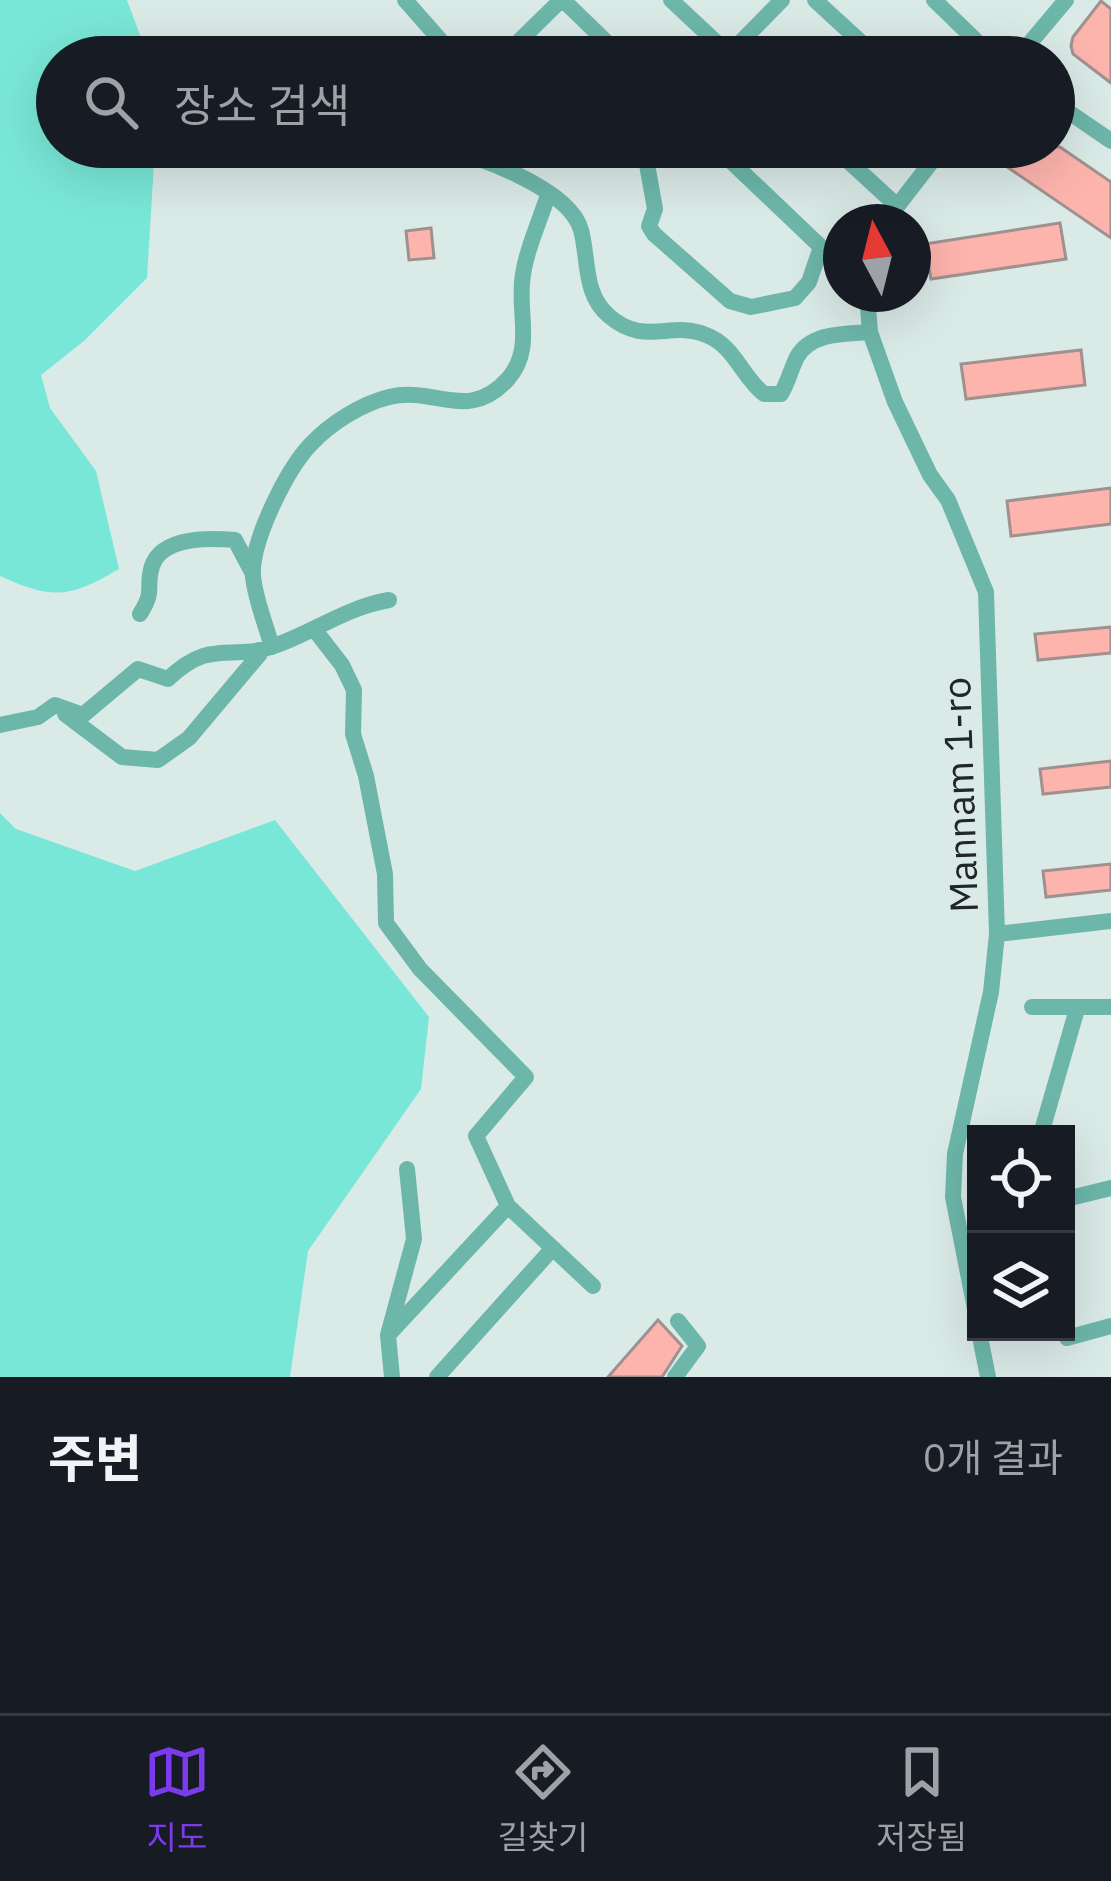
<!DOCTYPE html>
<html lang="ko">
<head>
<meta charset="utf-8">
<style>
  body { margin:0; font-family:"IBM Plex Sans","Noto Sans KR",sans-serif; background:#242831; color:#f1f3f6 }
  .controls { position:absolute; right:36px; bottom:36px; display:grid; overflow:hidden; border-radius:0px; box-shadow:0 12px 48px #0002 }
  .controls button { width:108px; height:108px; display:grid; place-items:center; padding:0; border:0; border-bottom:3px solid #363941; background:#171b24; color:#f1f3f6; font:60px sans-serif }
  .compass { position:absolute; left:823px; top:204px; width:108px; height:108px; border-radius:50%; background:#171b24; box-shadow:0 12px 48px #0002; rotate:353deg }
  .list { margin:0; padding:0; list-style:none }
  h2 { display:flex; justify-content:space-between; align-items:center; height:156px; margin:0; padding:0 48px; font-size:51px }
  h2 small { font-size:39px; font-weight:400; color:#9ea1a6 }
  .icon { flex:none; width:66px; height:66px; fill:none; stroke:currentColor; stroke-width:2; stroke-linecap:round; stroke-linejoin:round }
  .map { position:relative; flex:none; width:1111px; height:1377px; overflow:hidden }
  .search { position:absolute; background:#171b24; box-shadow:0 12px 48px #0002; left:36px; right:36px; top:36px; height:132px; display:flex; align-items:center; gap:30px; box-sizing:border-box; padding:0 42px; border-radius:66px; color:#9ea1a6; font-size:45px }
  .sheet { height:336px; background:#171b24 }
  nav { display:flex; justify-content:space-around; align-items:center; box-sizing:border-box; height:168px; border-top:3px solid #363941; background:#171b24; font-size:33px; color:#9ea1a6 }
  nav a { display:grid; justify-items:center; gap:6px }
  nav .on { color:#7c3aed }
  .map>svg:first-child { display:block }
  .green { fill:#79e7d7 }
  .building { fill:#fdb4ad; stroke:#9f918f; stroke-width:3 }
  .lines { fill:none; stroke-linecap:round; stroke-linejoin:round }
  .minor { stroke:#6db6aa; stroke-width:16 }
  .labels { text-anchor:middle; stroke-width:12; stroke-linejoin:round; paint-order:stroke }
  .street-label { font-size:39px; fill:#212726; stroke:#daeae7 }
</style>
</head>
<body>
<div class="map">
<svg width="1111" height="1377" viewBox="0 0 1111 1377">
  <rect width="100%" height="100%" fill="#daeae7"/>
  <path class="green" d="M0,0H127L148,57H57V147H155L147,278L84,341L41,375L50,408L96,471L119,569C70,598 52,600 0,576Z
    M0,813L16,829L135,871L275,820L429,1017L421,1089L308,1251L290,1377H0Z"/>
  <path class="building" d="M1101,1L1111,9V83L1073,54L1071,46L1073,37Z
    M978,147H1060L1111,182V238Z
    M1060,223L1066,259L931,279L925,244Z
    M431,228L434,258L409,260L406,231Z
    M1081,350L1085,385L966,399L961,364Z
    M1111,488V524L1011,536L1007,501Z
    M1111,627V653L1038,660L1035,634Z
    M1111,761V787L1043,794L1040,769Z
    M1111,864V890L1046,897L1043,871Z
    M658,1320L682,1346L662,1377H608Z"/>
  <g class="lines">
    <path class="minor" d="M405,0L449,50
      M563,0L622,57
      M671,0L732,57
      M815,0L877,57
      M934,0L993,57
      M403,55L449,50L478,57
      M503,57L561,0
      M726,57L782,0
      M1018,57L1066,0
      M1054,102L1111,141
      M440,147C478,156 570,189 581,230C589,260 583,294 609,316C645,347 671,320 706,335C734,345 742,377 764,394H781C788,382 791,369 797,357C811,332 845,334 870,332
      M648,147L645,153L655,209L649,226L654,234L730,301L751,307L795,298L809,282L821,247L716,147
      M833,147L895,204
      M378,149L404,147
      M885,222L943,147
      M867,294L870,332L895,402L930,475L948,500L986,592L997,934L991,992L955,1154L953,1197L976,1314
      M140,614C156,589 145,588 152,566C162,536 210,538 235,540L253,574
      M314,629L342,665L354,690L353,734L366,776L385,874L386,923L420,969L526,1077L476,1136L508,1206L388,1335
      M272,647C266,625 255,599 253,576C251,541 287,469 311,444C331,423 361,404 389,397C436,386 468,423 508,379C533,350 519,318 522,283C524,255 539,223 548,195
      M65,714L122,757L158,760L189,738L263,650
      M0,725L38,717L55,705L83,715L138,669L168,679C212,637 230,662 274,646C314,632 347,607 389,600
      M997,934L1111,921
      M1032,1007H1111
      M1041,1134L1077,1009
      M1066,1199L1111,1188
      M508,1206L593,1286
      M1066,1331L1067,1338L1111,1326
      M979,1332L988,1377
      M392,1377L388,1335L414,1239L407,1169
      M437,1377L553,1248
      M675,1377L698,1346L678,1321"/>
  </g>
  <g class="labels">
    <g class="street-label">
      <text transform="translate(960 795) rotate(-92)" y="14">Mannam 1-ro</text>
    </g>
  </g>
</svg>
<div class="controls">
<button><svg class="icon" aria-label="locate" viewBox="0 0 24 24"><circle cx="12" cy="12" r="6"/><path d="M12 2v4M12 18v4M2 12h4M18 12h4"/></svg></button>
<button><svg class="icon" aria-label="layers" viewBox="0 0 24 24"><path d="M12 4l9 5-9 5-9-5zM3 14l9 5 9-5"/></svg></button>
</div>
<svg class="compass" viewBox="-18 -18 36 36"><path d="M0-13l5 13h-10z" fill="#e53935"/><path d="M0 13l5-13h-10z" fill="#9ea1a6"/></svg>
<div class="search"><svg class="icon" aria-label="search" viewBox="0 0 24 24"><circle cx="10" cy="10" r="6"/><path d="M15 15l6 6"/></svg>장소 검색</div>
</div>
<section class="sheet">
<h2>주변<small>0개 결과</small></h2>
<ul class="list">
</ul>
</section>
<nav>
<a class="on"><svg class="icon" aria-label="map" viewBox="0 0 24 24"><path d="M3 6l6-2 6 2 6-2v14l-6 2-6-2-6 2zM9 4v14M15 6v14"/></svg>지도</a>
<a><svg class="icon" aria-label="directions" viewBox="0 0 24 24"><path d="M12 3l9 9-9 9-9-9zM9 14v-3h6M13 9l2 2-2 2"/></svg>길찾기</a>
<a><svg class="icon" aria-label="saved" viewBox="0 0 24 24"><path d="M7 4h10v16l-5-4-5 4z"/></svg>저장됨</a>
</nav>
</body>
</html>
